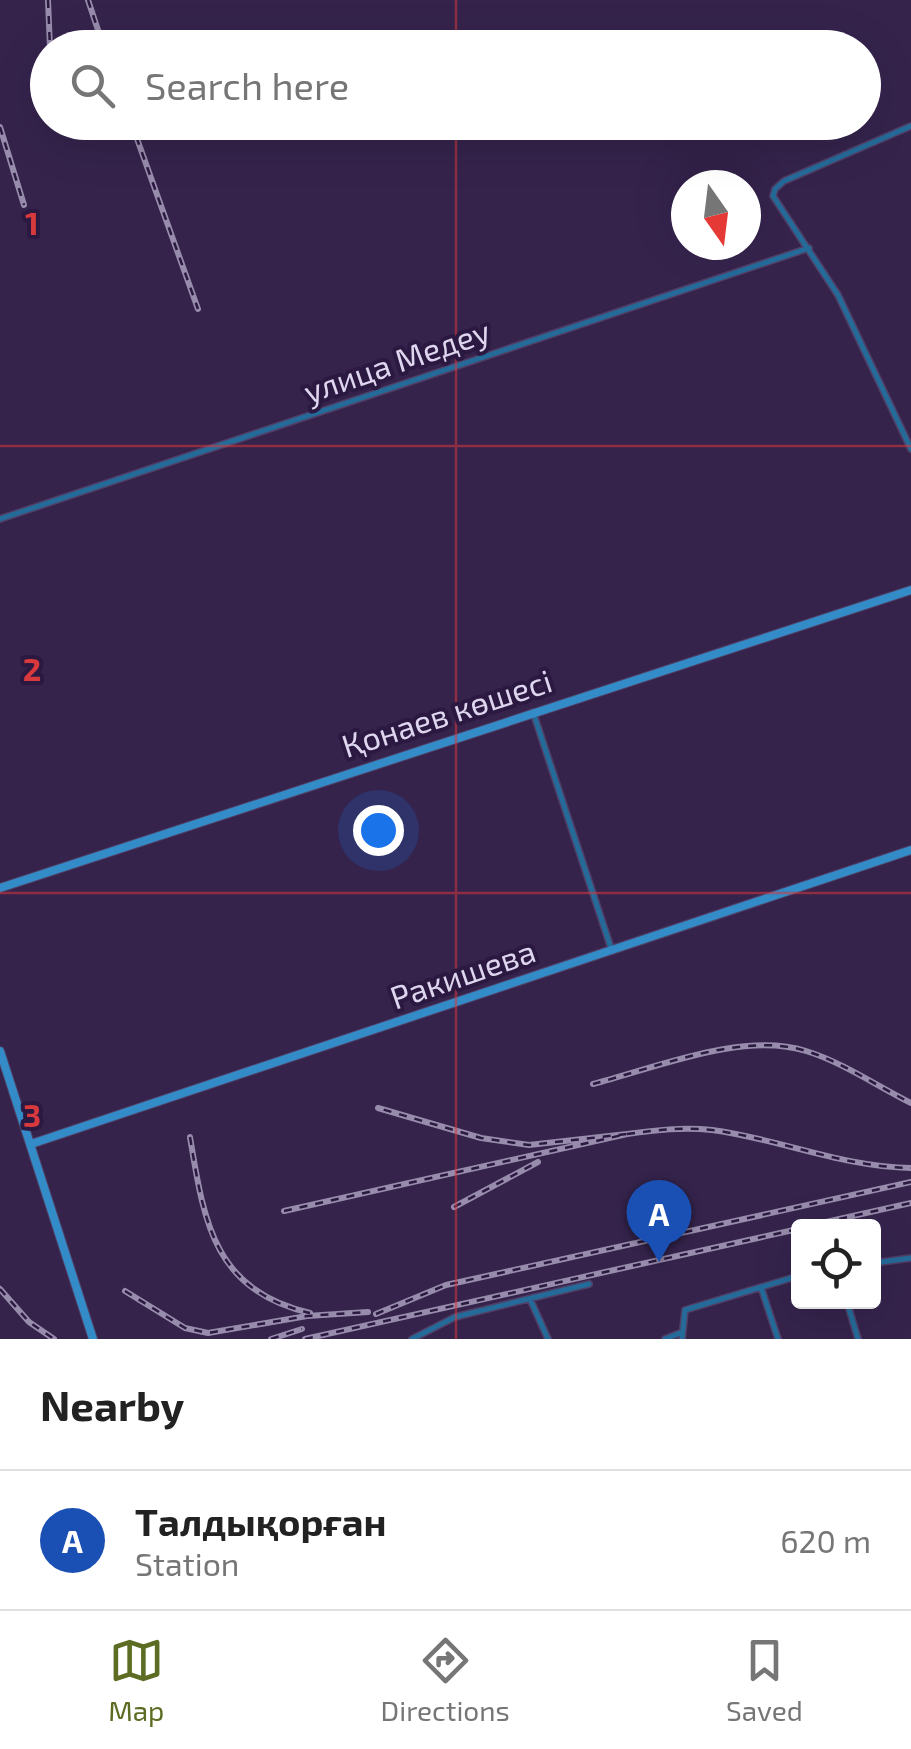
<!DOCTYPE html>
<html lang="en">
<head>
<meta charset="utf-8">
<style>
  body { margin:0; font-family:"Exo 2",sans-serif; background:#f2f2f2; color:#222 }
  .controls { position:absolute; right:30px; bottom:30px; display:grid; overflow:hidden; border-radius:10px; box-shadow:0 10px 40px #0002 }
  .controls button { width:90px; height:90px; display:grid; place-items:center; padding:0; border:0; border-bottom:2px solid #e0e0e0; background:#fff; color:#222; font:50px sans-serif }
  .compass { position:absolute; left:671px; top:170px; width:90px; height:90px; border-radius:50%; background:#fff; box-shadow:0 10px 40px #0002; rotate:166deg }
  .you { position:absolute; left:378px; top:830px; width:35px; height:35px; margin:-25px; border:8px solid #fff; border-radius:50%; background:#1a73e8; box-shadow:0 0 0 15px #1a73e833 }
  .badge { display:grid; place-items:center; width:65px; height:65px; border-radius:50%; background:#5c6d23; color:#fff; font-size:32px; font-weight:700 }
  .pin { position:absolute; translate:-50% -82px; filter:drop-shadow(0 2px 5px #0008) }
  .pin::after { content:''; position:absolute; top:52px; width:35px; height:30px; background:inherit; clip-path:polygon(0 0,100% 0,50% 100%) }
  .list { margin:0; padding:0; list-style:none }
  h2 { display:flex; justify-content:space-between; align-items:center; height:130px; margin:0; padding:0 40px; font-size:42px }
  h2 small { font-size:32px; font-weight:400; color:#767676 }
  .list li { display:grid; grid-template-columns:65px 1fr auto; gap:30px; align-items:center; box-sizing:border-box; height:140px; padding:0 40px; border-top:2px solid #e0e0e0 }
  .list b { display:block; font-size:38px; white-space:nowrap }
  .list p { margin:0; font-size:32px; white-space:nowrap; color:#767676 }
  .list em { font-size:32px; font-style:normal; color:#767676 }
  .icon { flex:none; width:55px; height:55px; fill:none; stroke:currentColor; stroke-width:2; stroke-linecap:round; stroke-linejoin:round }
  .map { position:relative; flex:none; width:911px; height:1339px; overflow:hidden }
  .search { position:absolute; background:#fff; box-shadow:0 10px 40px #0002; left:30px; right:30px; top:30px; height:110px; display:flex; align-items:center; gap:25px; box-sizing:border-box; padding:0 35px; border-radius:55px; color:#767676; font-size:38px }
  .sheet { height:270px; background:#fff }
  nav { display:flex; justify-content:space-around; align-items:center; box-sizing:border-box; height:140px; border-top:2px solid #e0e0e0; background:#fff; font-size:28px; color:#767676 }
  nav a { display:grid; justify-items:center; gap:5px }
  nav .on { color:#5c6d23 }
  .map>svg:first-child { display:block }
  .lines { fill:none; stroke-linecap:round; stroke-linejoin:round }
  .street-casing { stroke:#503f66; stroke-width:8 }
  .secondary-casing { stroke:#503f66; stroke-width:10 }
  .street { stroke:#256b9a; stroke-width:5 }
  .secondary { stroke:#338bc7; stroke-width:8 }
  .rail-casing { stroke:#988cac; stroke-width:6 }
  .rail { stroke:#2b1941; stroke-width:2.5; stroke-dasharray:8; stroke-linecap:butt }
  .grid { fill:none; stroke:#d7393c; stroke-width:2.5; stroke-opacity:0.55 }
  .labels { text-anchor:middle; stroke-width:8; stroke-linejoin:round; paint-order:stroke }
  .street-label { font-size:32px; fill:#ded5ef; stroke:#2b1941 }
  .grid-label { font-size:32px; text-anchor:middle; font-weight:bold; fill:#d7393c; stroke:#2b1941; stroke-width:8; stroke-linejoin:round; paint-order:stroke }
</style>
</head>
<body>
<div class="map">
<svg width="911" height="1339" viewBox="0 0 911 1339">
  <rect width="100%" height="100%" fill="#35234c"/>
  <g class="lines">
    <defs>
      <path id="street" d="M911,126L784,181L775,189L773,196L838,295L911,449
        M0,519L809,248
        M533,712L612,951
        M874,1263L911,1258
        M761,1287L778,1339
        M530,1299L548,1339
        M847,1302L858,1339
        M412,1339L455,1317L589,1284
        M665,1339L680,1333
        M682,1339L685,1310L798,1276"/>
      <path id="secondary" d="M0,888L911,590
        M0,1051L93,1339
        M31,1144L911,850"/>
    </defs>
    <use href="#street" class="street-casing"/>
    <use href="#secondary" class="secondary-casing"/>
    <use href="#street" class="street"/>
    <use href="#secondary" class="secondary"/>
    <defs>
      <path id="rail" d="M48,0L50,48
        M88,0L104,48
        M131,122L198,309
        M0,127L24,205
        M593,1084C655,1068 743,1031 806,1051C842,1062 877,1086 911,1103
        M627,1134C656,1130 683,1127 712,1130C780,1139 842,1167 911,1168
        M190,1137C204,1221 213,1290 310,1313
        M454,1207L538,1162
        M284,1211L627,1134L529,1145L481,1138L378,1108
        M808,1226L911,1203
        M0,1289L29,1322L54,1339
        M125,1291L185,1328L208,1333L307,1316L368,1312
        M376,1314L446,1285L911,1182
        M271,1339L302,1329
        M305,1339L798,1229"/>
    </defs>
    <use href="#rail" class="rail-casing"/>
    <use href="#rail" class="rail"/>
  </g>
  <path class="grid" d="M456,0V48M456,122V1339M0,446H911M0,893H911"/>
  <g class="labels">
    <g class="street-label">
      <text transform="translate(397 362) rotate(-19)" y="11">улица Медеу</text>
      <text transform="translate(447 714) rotate(-18)" y="11">Қонаев көшесі</text>
      <text transform="translate(463 975) rotate(-19)" y="11">Ракишева</text>
    </g>
  </g>
  <g class="grid-label">
    <text x="32" y="235">1</text>
    <text x="32" y="681">2</text>
    <text x="32" y="1127">3</text>
  </g>
</svg>
<div class="controls">
<button><svg class="icon" aria-label="locate" viewBox="0 0 24 24"><circle cx="12" cy="12" r="6"/><path d="M12 2v4M12 18v4M2 12h4M18 12h4"/></svg></button>
</div>
<svg class="compass" viewBox="-18 -18 36 36"><path d="M0-13l5 13h-10z" fill="#e53935"/><path d="M0 13l5-13h-10z" fill="#767676"/></svg>
<div class="you"></div>
<div class="pin badge" style="left:659px;top:1262px;background:#1a4fb4">A</div>
<div class="search"><svg class="icon" aria-label="search" viewBox="0 0 24 24"><circle cx="10" cy="10" r="6"/><path d="M15 15l6 6"/></svg>Search here</div>
</div>
<section class="sheet">
<h2>Nearby<small></small></h2>
<ul class="list">
<li><span class="badge" style="background:#1a4fb4">A</span><div><b>Талдықорған</b><p>Station</p></div><em>620 m</em></li>
</ul>
</section>
<nav>
<a class="on"><svg class="icon" aria-label="map" viewBox="0 0 24 24"><path d="M3 6l6-2 6 2 6-2v14l-6 2-6-2-6 2zM9 4v14M15 6v14"/></svg>Map</a>
<a><svg class="icon" aria-label="directions" viewBox="0 0 24 24"><path d="M12 3l9 9-9 9-9-9zM9 14v-3h6M13 9l2 2-2 2"/></svg>Directions</a>
<a><svg class="icon" aria-label="saved" viewBox="0 0 24 24"><path d="M7 4h10v16l-5-4-5 4z"/></svg>Saved</a>
</nav>
</body>
</html>
